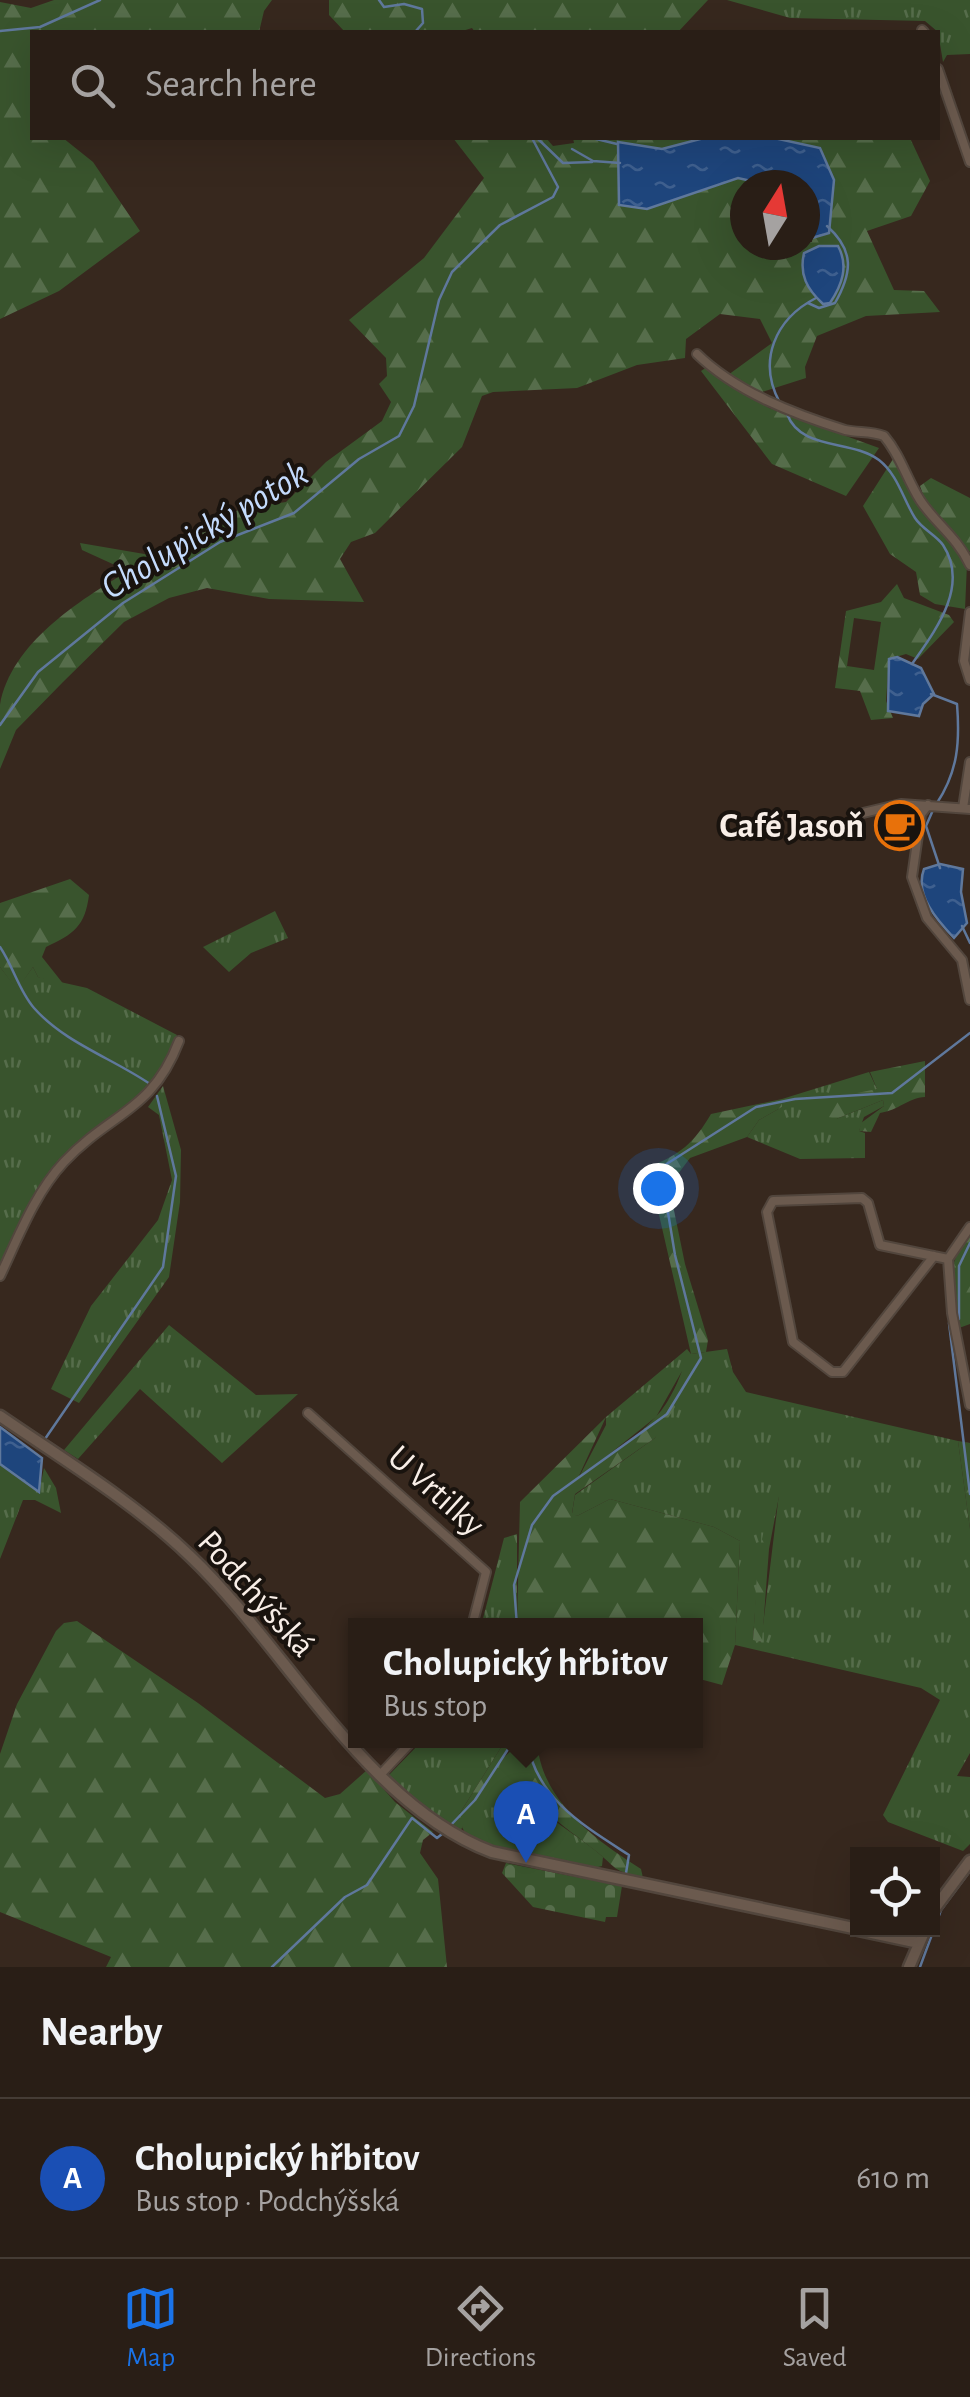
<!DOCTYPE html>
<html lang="en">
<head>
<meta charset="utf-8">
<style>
  body { margin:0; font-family:"Alegreya Sans",sans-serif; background:#31271f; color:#f1f3f6 }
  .controls { position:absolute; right:30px; bottom:30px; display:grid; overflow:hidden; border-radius:0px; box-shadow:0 10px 40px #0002 }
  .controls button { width:90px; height:90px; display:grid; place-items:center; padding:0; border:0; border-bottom:2px solid #453c35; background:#291e16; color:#f1f3f6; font:50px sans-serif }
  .compass { position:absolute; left:730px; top:170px; width:90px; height:90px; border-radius:50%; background:#291e16; box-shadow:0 10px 40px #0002; rotate:11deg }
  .you { position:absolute; left:658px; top:1188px; width:35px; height:35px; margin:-25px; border:8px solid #fff; border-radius:50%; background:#1a73e8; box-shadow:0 0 0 15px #1a73e833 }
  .badge { display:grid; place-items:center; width:65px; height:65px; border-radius:50%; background:#1a73e8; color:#fff; font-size:32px; font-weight:700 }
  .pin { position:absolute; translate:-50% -82px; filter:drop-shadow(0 2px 5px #0008) }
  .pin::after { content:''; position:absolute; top:52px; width:35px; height:30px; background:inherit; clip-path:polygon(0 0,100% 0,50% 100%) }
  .popup { position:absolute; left:348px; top:1618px; width:355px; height:130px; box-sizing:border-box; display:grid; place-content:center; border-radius:0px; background:#291e16; filter:drop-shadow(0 2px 8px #0005); font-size:32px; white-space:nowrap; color:#a5a2a1 }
  .popup b { font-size:38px; color:#f1f3f6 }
  .popup::after { content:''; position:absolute; left:50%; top:100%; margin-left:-20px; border:20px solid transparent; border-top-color:#291e16 }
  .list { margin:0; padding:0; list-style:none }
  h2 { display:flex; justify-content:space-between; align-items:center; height:130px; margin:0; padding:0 40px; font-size:42px }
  h2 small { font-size:32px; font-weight:400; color:#a5a2a1 }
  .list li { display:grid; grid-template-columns:65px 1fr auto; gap:30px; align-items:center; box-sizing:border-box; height:160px; padding:0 40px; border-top:2px solid #453c35 }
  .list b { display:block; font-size:38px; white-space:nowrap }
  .list p { margin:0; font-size:32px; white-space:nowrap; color:#a5a2a1 }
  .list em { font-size:32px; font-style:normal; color:#a5a2a1 }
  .icon { flex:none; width:55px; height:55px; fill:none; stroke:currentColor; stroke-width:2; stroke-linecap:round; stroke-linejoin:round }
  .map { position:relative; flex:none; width:970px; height:1967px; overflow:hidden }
  .search { position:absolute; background:#291e16; box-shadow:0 10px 40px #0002; left:30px; right:30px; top:30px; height:110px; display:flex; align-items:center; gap:25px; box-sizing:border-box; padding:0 35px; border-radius:0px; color:#a5a2a1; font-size:38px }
  .sheet { height:290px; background:#291e16 }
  nav { display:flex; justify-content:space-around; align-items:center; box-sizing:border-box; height:140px; border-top:2px solid #453c35; background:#291e16; font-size:28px; color:#a5a2a1 }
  nav a { display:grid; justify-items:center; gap:5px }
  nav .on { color:#1a73e8 }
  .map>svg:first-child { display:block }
  .grass { fill:url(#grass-tufts); fill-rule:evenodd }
  .forest { fill:url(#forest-firs); fill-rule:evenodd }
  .cemetery { fill:url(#cemetery-stones) }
  .water { fill:url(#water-ripples); stroke:#5f789c; stroke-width:2.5 }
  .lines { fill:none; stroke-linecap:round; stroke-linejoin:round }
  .stream { stroke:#5f789c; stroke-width:2.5 }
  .minor-casing { stroke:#52463d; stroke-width:12 }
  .tertiary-casing { stroke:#52463d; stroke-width:15 }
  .minor { stroke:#6b5a4e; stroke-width:8 }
  .tertiary { stroke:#6b5a4e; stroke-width:10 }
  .labels { text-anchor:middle; stroke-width:8; stroke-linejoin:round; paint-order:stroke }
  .poi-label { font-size:35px; font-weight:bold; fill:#f8eee7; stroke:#19130e; text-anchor:end }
  .street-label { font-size:35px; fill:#f8eee7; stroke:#19130e }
  .water-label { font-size:38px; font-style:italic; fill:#c4dbfd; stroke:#19130e }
</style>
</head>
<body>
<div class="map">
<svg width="970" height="1967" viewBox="0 0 970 1967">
  <defs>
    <pattern id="grass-tufts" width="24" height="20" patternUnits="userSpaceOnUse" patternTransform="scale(2.5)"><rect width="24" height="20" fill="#39542d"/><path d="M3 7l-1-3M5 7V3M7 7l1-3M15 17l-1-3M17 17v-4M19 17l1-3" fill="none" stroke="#566d4b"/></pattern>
    <pattern id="forest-firs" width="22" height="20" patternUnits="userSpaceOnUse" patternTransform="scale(2.5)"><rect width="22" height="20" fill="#39542d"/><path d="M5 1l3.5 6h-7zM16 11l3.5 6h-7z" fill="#566d4b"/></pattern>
    <pattern id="cemetery-stones" width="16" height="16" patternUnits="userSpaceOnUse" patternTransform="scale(2.5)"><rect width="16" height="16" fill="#39542d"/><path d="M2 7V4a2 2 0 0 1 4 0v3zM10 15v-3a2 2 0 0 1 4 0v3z" fill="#566d4b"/></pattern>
    <pattern id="water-ripples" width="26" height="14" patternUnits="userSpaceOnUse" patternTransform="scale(2.5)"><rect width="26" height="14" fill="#1e457c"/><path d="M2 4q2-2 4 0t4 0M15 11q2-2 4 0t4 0" fill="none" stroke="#3f608f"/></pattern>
  </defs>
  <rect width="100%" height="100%" fill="#37281e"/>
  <path class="grass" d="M727,0H970V54L947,55L943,62L938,32L925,21L790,18Z
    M275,911L288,938L251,953L229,972L203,947Z
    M0,967L17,989L33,967L38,977L87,988L177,1035C170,1050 164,1070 153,1083C128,1112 89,1128 63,1156C32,1190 19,1228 0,1268Z
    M869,1072L877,1089L836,1119L883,1100L884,1106L864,1117L859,1131L865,1133V1158L800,1159L747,1137L759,1120L782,1107V1099Z
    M163,1086L181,1150L180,1202L169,1277L79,1403L51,1389L91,1306L158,1220L172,1180L159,1115L148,1107Z
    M169,1325L256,1395L298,1394L222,1463L140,1389L78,1459L64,1450Z
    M687,1349L691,1354L727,1349L733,1372L746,1392L958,1441L970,1529V1753L957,1776L970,1777V1844L963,1851L888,1822L883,1815L940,1700L921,1688L735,1645L740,1541L714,1527L610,1499L577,1516L572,1514L575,1495L655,1438L682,1371L656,1417L578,1479L606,1425V1417ZM779,1494L761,1642L753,1639C757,1590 758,1540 779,1494Z
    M0,1464L39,1492L44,1468L56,1488L61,1513L35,1500H23L0,1559Z
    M517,1534V1625L481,1626L504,1538Z
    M422,1741H505L450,1829L388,1776Z
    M511,1751L524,1755C536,1824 557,1817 603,1857L602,1866C573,1874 494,1848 466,1835L462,1827C473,1801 489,1769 511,1751Z"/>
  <path class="forest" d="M54,0H272L264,11L259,32H32V138H63L93,162L140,231L59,291L0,319V2L31,8Z
    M329,0H708L678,32H475L472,28L459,32H345L329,15Z
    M453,138H546L553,146L574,143L573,138H704L662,149L618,142V196L647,209L738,178L769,185H745V245L812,242L820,148L774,138H910L930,181L911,216L867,231L894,290L924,291L940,312L866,316L817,336L805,367L806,378L759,393L728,375L772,343L760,319L720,314L686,339L685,358L637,365L577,388L493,392L482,396L462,447L375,533L351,542L340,559L364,602L269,599L207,588L169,598L124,622L63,682L16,730L0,769C0,749 0,725 0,705C11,643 79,601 128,571L82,550L80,543L156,556L240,509L286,502L326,462L382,421L391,402L379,384L387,376L386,358L349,320L424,258L484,178Z
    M707,367L769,408L879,448L846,496L772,464L701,371Z
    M895,456L914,499L967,564L965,609L935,604L920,595L916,572L890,554L863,506Z
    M931,478L970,498V552L926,503L920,486Z
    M897,584L904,598L949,615L954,622L918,659L906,654L889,659L886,701L893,718L871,720L860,691L835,688L846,611L881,602ZM854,618L881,622L874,670L847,666Z
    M70,879L89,895C85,926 74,934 46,947L42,957L65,986L38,977L33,967L17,990L0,967V903Z
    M925,1061V1097C908,1098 899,1110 880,1113L871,1132L859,1131L861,1123L884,1106L883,1100L836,1119L828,1117L826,1106L842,1096L877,1089L870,1072Z
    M782,1099V1107L759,1120L747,1137L690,1158L669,1186L685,1264L708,1340L706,1352L691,1354L648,1167C680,1155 694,1143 711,1114Z
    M970,1232V1324L959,1328C944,1291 948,1263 970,1232Z
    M696,1358L705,1361L655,1438L575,1494L572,1513L577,1516L610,1499L714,1527L740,1541L735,1645L722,1685L696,1678V1626L517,1625L520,1502L606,1417L578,1478C606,1458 639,1437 661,1411C675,1393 679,1373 696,1358Z
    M958,1441L970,1443V1529Z
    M780,1491L769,1549L762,1642L753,1640C757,1593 754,1531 780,1491Z
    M77,1621L198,1703L325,1798L340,1794L367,1770L395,1802L433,1832L423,1840L420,1853L438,1879L447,1967H106L111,1957L0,1912V1754L17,1704L56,1631L64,1623Z
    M505,1741H515L481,1789L459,1834L452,1826Z
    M520,1741H537C541,1801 594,1839 641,1869L643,1878C611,1870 618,1869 597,1852C547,1812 529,1809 520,1741Z"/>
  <path class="cemetery" d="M506,1863L622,1886L617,1917H606L605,1922L533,1907L502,1873Z"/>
  <path class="water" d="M704,138H774L820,148L834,180L829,233L805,240V185H769L738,178L647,209L619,205L618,142L662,149Z
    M819,246H838C849,266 842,285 830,303L823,304C807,289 799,275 804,253Z
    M897,657L921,668L934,694L923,704L919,716L888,711L889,659Z
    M940,864L963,869L961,892L967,923L954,938C938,921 914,895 924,869Z
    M0,1427L42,1458L39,1492L0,1464Z"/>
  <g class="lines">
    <path class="stream" d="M379,0L384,7L404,4L422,9L423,23L415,32
      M0,31L40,27L100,0
      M537,138L563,163L592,162
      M592,138L617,144
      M572,149L593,161L620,163
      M808,303L819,308L835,303C852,273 855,251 827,226
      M780,403C757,361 775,319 816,298
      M787,414C801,451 851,439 879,460C898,475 903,499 915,518C922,529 936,535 943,545C970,586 935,631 912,664
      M931,694L957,704C960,742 958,771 937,803
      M0,725L38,672L123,603L220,542L294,513L359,459L399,436L414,406L439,300L452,272L500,225L553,197L558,187L532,138
      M933,810L926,826L940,868
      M962,926L970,943
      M0,947C13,966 19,991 34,1008C65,1043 112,1058 150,1084
      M959,1319V1266L970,1243
      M949,1323L970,1494
      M45,1439L163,1267L176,1176L157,1096
      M517,1626L514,1585L532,1525L553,1496L667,1414L701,1358L675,1255L662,1176L665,1165L756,1107L795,1099L892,1093L970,1033
      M527,1740C535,1798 584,1826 629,1855L626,1873
      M448,1828L475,1800L514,1740
      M272,1967L345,1897L367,1885L412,1818L437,1838L442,1834
      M920,1967L941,1910L970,1871"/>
    <defs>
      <path id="minor" d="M922,30L924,32
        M938,69L970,162
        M697,354C736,392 794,414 845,430C859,433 871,431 884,436C901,456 906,478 920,500C935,523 957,537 970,565
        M970,612L964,661L970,680
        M928,805L921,814L912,877L927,918L962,960L970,1000
        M963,808L970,762
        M863,813L901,804L970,809
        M970,1227L948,1259L952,1313L970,1405
        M934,1256L843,1372H832L793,1342L767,1212L773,1201L862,1198L868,1203L880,1245L948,1259
        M0,1276C18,1238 35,1193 64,1162C111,1112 152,1112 179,1041
        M308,1413L486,1572L472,1626
        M380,1775L413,1740"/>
      <path id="tertiary" d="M0,1416C64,1460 134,1502 190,1556C287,1648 365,1804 492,1852L858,1929
        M932,1912L970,1861
        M858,1930L919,1943
        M909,1967L925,1930"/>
    </defs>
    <use href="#minor" class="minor-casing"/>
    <use href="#tertiary" class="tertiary-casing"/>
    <use href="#minor" class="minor"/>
    <use href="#tertiary" class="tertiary"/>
  </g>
  <defs>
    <symbol id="cafe-ring" viewBox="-11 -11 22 22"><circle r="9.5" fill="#19130e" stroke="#e8710a" stroke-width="1.5"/><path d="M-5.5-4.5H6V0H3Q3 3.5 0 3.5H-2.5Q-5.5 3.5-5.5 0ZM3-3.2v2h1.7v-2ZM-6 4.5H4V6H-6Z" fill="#e8710a"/></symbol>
  </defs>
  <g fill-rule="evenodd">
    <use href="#cafe-ring" x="872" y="798" width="55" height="55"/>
  </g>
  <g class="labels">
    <g class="poi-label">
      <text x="864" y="837">Café Jasoň</text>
    </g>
    <g class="street-label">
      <text transform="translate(437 1490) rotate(42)" y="12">U Vrtilky</text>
      <text transform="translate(257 1593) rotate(48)" y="12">Podchýšská</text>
    </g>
    <g class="water-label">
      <text transform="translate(204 529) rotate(-31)" y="13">Cholupický potok</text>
    </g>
  </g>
</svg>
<div class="controls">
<button><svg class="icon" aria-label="locate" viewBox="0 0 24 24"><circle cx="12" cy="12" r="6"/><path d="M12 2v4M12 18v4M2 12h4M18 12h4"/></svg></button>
</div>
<svg class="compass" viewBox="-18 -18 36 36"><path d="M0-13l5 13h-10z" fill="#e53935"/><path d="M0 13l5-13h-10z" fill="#a5a2a1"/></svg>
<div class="you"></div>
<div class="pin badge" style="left:526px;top:1863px;background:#1a4fb4">A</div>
<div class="popup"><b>Cholupický hřbitov</b>Bus stop</div>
<div class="search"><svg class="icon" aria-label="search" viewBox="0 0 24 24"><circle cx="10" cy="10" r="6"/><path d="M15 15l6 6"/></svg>Search here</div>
</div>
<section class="sheet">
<h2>Nearby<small></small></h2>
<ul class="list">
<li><span class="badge" style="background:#1a4fb4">A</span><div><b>Cholupický hřbitov</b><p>Bus stop · Podchýšská</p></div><em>610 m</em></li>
</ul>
</section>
<nav>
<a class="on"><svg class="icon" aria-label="map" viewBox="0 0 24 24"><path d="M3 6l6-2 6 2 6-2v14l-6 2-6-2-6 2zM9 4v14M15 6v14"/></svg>Map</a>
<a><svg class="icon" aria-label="directions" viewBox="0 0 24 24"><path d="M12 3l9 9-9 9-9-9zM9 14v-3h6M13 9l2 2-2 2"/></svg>Directions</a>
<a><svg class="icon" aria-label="saved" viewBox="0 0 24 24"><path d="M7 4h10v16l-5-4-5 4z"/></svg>Saved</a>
</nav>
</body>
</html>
